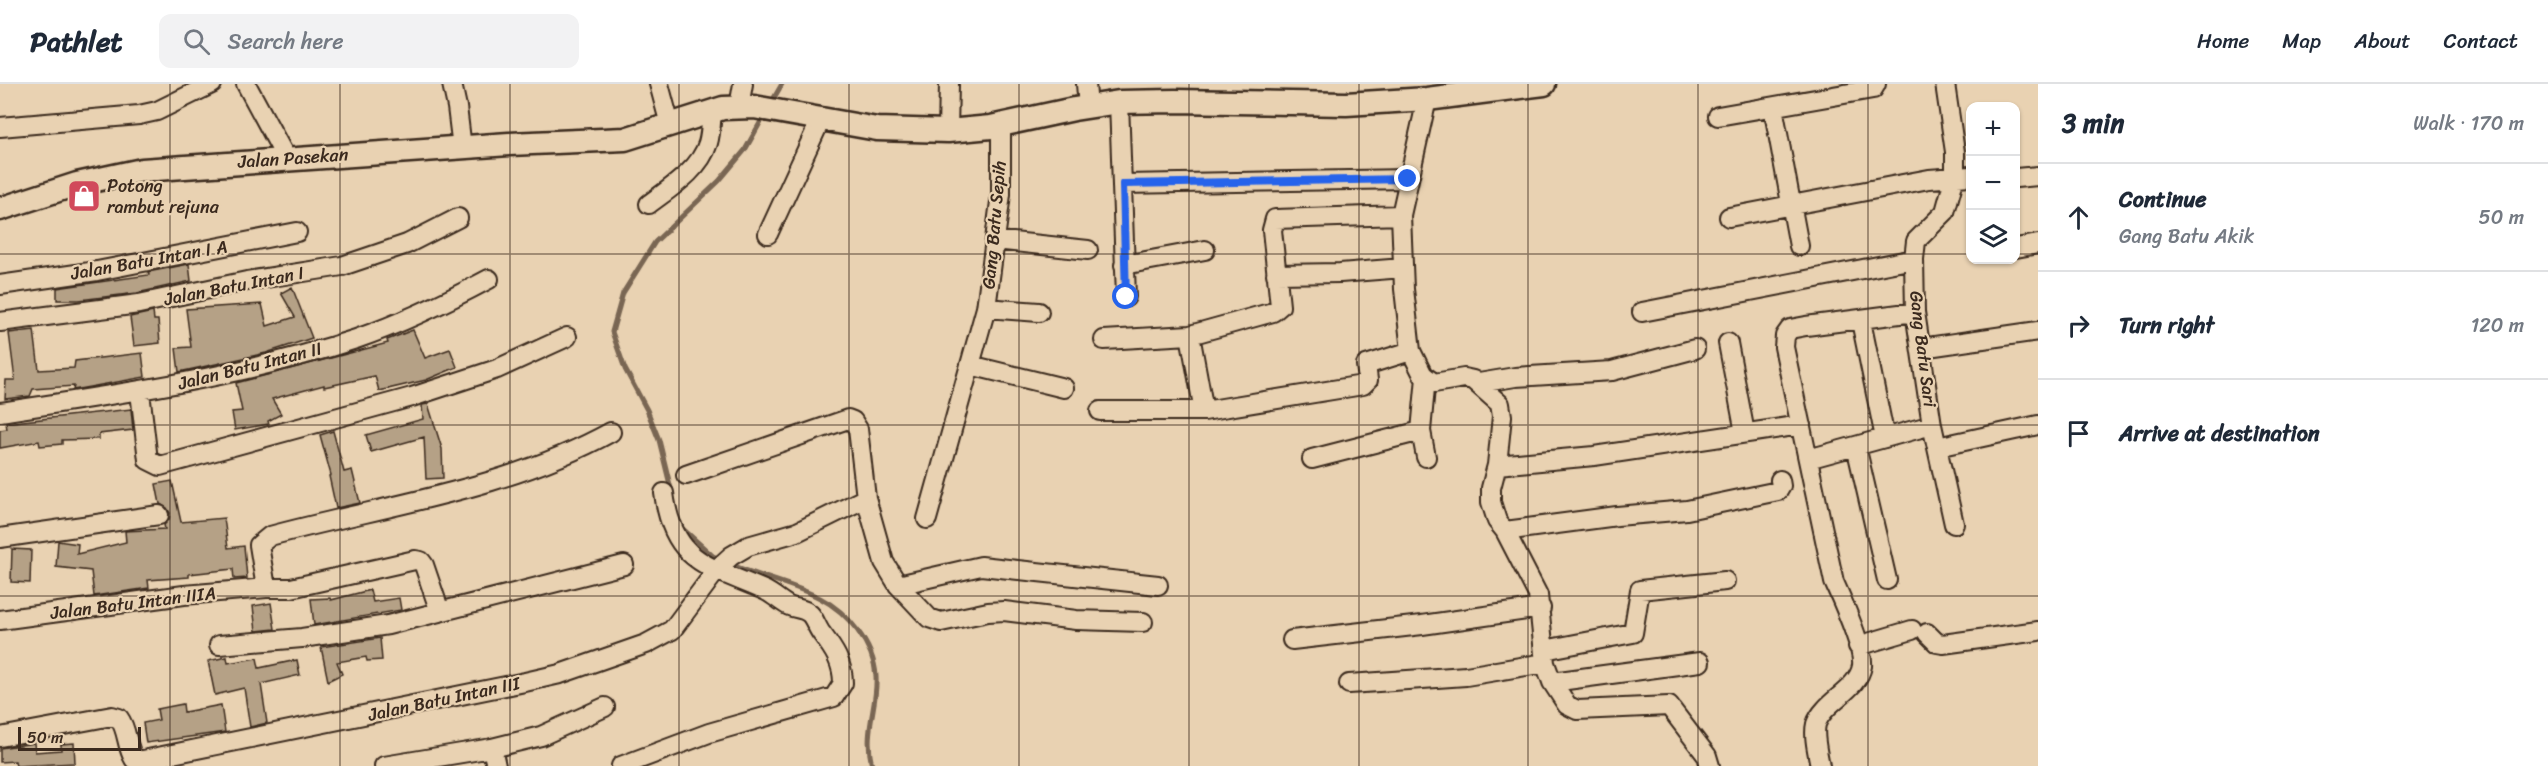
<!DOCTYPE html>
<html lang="en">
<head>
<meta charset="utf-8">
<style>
  body { margin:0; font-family:Sriracha,sans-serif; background:#f2f2f3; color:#1f2937 }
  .controls { position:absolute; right:18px; top:18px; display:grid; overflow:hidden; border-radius:12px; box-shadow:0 2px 4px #0004 }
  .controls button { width:54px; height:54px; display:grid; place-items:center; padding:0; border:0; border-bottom:2px solid #e0e1e3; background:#fff; color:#1f2937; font:30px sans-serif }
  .scale { position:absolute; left:18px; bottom:15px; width:123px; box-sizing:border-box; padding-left:6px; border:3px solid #3b2a1e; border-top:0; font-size:16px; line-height:21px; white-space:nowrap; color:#3b2a1e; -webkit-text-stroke:4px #e9d2b2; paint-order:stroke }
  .stop { position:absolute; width:18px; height:18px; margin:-14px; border:4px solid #2563eb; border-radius:50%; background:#fff }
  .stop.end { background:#2563eb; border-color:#fff; box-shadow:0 2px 6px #0008 }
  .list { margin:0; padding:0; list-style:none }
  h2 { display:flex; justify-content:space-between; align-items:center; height:78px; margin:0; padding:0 24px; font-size:26px }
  h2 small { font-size:20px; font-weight:400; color:#747a83 }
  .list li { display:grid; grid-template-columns:39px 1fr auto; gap:18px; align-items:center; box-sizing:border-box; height:108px; padding:0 24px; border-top:2px solid #e0e1e3 }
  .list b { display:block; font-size:22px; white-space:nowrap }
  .list p { margin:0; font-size:20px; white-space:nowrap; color:#747a83 }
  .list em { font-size:20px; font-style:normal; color:#747a83 }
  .icon { flex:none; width:33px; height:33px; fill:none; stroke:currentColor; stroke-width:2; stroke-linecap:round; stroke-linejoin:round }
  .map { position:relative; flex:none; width:2038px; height:682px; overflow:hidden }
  header { display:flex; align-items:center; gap:36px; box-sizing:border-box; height:84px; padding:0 30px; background:#fff; border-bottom:2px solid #e0e1e3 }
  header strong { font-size:28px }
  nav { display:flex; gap:33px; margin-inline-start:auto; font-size:21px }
  .search { width:420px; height:54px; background:#f2f2f3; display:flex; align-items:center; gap:15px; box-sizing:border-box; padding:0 21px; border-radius:12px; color:#747a83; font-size:22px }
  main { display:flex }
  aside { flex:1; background:#fff }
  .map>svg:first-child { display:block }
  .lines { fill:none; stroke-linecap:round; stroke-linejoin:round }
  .stream { stroke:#796653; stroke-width:5 }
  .building { fill:#b5a186; stroke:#3b2a1e; stroke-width:1.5 }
  .minor-casing { stroke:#3b2a1e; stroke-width:22 }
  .tertiary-casing { stroke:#3b2a1e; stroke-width:27 }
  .minor { stroke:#e9d2b2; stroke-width:18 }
  .tertiary { stroke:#e9d2b2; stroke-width:22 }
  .route { stroke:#2563eb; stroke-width:8 }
  .grid { fill:none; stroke:#3b2a1e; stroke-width:1.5; stroke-opacity:0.55 }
  .labels { text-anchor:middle; stroke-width:4.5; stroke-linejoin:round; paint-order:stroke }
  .street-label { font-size:18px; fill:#3b2a1e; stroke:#e9d2b2 }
  .poi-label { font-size:18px; fill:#3b2a1e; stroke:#e9d2b2; text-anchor:start }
</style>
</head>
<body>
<header>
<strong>Pathlet</strong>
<div class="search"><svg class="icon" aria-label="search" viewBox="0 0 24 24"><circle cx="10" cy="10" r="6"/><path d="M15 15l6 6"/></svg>Search here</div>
<nav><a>Home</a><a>Map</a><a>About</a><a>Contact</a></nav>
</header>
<main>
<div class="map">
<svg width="2038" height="682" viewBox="0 0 2038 682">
  <rect width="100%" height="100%" fill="#e9d2b2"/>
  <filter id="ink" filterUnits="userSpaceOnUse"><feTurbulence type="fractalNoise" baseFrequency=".0167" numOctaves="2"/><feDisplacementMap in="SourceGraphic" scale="12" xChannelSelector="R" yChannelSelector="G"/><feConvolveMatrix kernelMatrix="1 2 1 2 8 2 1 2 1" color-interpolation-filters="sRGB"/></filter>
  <g filter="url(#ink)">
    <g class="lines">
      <path class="stream" d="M771,19L782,0
        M672,409L659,356L647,326L625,285L612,248L623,209L655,158L719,97L745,66L765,30
        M680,438L682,444L713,472L721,476
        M730,480C759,493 791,499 820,514C847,528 874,560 876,592C878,623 863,646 872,682"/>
    </g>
    <path class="building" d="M189,180L191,197L137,209L79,216H57V204L149,191L148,188Z
      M292,203L312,254L266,269L179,288L176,264L191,263L186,225L262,220L267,242L295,233L281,209Z
      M153,228L154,236H158L160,259L134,262L130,233Z
      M34,246L39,286L74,284L75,277L142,269L145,293L73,306L74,302L33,305L30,312L5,315L6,296H15L9,249Z
      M413,246L425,274L450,265L457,283L426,296L379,307L375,292L324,303V301L272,315L281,330L268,337L269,340L235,346L232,328L242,327L236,299L388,259L387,256Z
      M428,320L442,365L443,394L426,395L424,353L371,368L366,351L423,335L422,321Z
      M131,325L133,346L99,350V355L62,356V360L40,362L39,357L0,364V346L7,345L6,339Z
      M333,347L344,388L352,386L360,419L336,424L329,392L331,391L320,351Z
      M172,397L181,438L224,434L228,464L244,462L247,494L234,495L233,485L189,490V493L148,496L149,504L94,512L91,487L56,483L58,457L78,460L77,470L126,458L125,447L165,445L164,441L169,436L170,429L167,424L160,420L156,400Z
      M12,465L31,466L30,499L11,498Z
      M370,506L373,518L399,514L401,526L314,541L311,515L330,514L331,516Z
      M271,519L275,545L256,547L253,522Z
      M380,554L382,576L367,577L366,573L337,578L342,590L328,597L321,563Z
      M227,573L228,579L257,574L259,584L297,576L300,591L261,600L267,639L250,643L244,604L215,611L208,577Z
      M183,620L184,628L221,621L225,648L146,659L143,639L159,636L157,625Z
      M34,659L35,668L61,666V660L74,659L75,679L16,682L15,677L0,678V664Z"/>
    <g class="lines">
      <defs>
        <path id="minor" d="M246,0L286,74
          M452,0L457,23L462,64
          M659,0L670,41
          M1086,0L1088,23
          M1945,0L1955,68V92L1945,128L1916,157L1914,175L1915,228L1932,341L1954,440
          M1427,15L1401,131L1404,205L1411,267L1423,291L1434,299L1464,294L1473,296L1500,320L1502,332L1497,381L1491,404V418L1497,437L1505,447L1538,511L1545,579L1552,598L1567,621L1577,626L1669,622L1707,672L1710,682
          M1119,18L1126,213
          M739,23L743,0
          M1773,23L1799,162
          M1718,32L1873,5L1876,0
          M1001,41V110L986,224L1039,228
          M0,43L139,31L157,27L212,0
          M948,47L949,0
          M2016,94L2038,92
          M1123,100L1408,95
          M649,120C670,104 700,86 708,59C711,49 711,37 712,26
          M1729,133L1929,95L1970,92
          M768,150L821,35
          M995,156L1088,166
          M2016,164L2038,160
          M1124,181L1205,166
          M1276,190L1340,189L1403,184
          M0,201L97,187L297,148
          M986,224L970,281L1064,304
          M1642,228L1914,175
          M1861,237L1885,354
          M0,238L139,220L247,197L342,182L407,160L458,134
          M1104,256L1190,251
          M1728,259L1745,349
          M1921,264L2038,247
          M1426,293L1421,347L1426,373
          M1479,299L1515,293L1612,287L1695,265
          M140,308L148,376L160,382L412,313L497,285L567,253
          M1100,327H1204L1190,251L1273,228L1280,222L1272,146L1275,135L1401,131
          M1204,327L1363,301L1368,296L1366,281L1411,267
          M0,328C120,310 240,293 356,255C402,239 446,218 489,195
          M1856,362L1887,496
          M1937,363L2038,341
          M1312,375L1421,347
          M1808,375L1932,341
          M1497,381L1594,372L1801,341
          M686,391L848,335L853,337L858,345L866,414L884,478L898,501L929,534L941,538L988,528L1004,527L1076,536L1143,538
          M927,435L970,281
          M1505,447L1617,432L1687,426L1778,407L1781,402L1780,396
          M0,454L159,431
          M898,501L981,482L1158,501
          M266,504L259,461L270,452C385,421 506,406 611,348
          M0,536L184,511L266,504H291L415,476L421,477L424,481L440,528
          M1927,549L1937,559L1943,560L2038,547
          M1292,556L1422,541L1541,524
          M219,561L302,554L388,541L624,481
          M1858,562L1912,546
          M1544,566L1633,549L1640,506L1725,497
          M1552,598L1700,578
          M1349,600L1466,592L1545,579
          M0,653L112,632L119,634C128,646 126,662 134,675L143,676L525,598L560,590L646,560L672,546L719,483L731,472L748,462L797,448L866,414
          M492,664L541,652L605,623
          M384,682L492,664L496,682
          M621,682L709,649L834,613L843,599C843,579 834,566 822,550C817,544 815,535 810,530C804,524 796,525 789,522C781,518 774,511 766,507C710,482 673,480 664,409
          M1820,682C1818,670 1813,652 1816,640C1824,617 1858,606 1862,582C1864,564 1842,516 1834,498L1784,263L1785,252L1790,245L1806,242L1915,228"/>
        <path id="tertiary" d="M0,125L77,100L142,86L509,60L625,55L723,24L754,23L877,45L948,47L991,43L1074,25L1119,18L1175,17L1346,20L1427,15L1544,0"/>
      </defs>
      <use href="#minor" class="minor-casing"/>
      <use href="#tertiary" class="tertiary-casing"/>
      <use href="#minor" class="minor"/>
      <use href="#tertiary" class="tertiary"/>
    </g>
  </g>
  <g class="lines" filter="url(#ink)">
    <path class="route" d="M1126,213L1123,100L1408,95"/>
  </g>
  <path class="grid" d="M170,0V682M340,0V682M510,0V682M679,0V682M849,0V682M1019,0V682M1189,0V682M1359,0V682M1528,0V682M1698,0V682M1868,0V682M0,170H1970M2016,170H2038M0,341H2038M0,512H2038"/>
  <defs>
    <symbol id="shop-square" viewBox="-11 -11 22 22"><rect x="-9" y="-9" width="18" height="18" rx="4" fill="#d1495b" stroke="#e9d2b2"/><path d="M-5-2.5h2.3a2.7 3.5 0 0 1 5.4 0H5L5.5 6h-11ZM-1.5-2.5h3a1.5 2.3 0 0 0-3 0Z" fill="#fff"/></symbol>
  </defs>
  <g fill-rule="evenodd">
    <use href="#shop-square" x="65" y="93" width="38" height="38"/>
  </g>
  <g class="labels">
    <g class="street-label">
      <text transform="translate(293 74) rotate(-4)" y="6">Jalan Pasekan</text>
      <text transform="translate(994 141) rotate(-85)" y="6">Gang Batu Sepih</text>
      <text transform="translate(149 176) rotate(-10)" y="6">Jalan Batu Intan I A</text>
      <text transform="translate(234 202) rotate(-11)" y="6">Jalan Batu Intan I</text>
      <text transform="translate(1923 265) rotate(83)" y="6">Gang Batu Sari</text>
      <text transform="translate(250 282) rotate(-14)" y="6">Jalan Batu Intan II</text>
      <text transform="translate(133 519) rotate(-7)" y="6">Jalan Batu Intan IIIA</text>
      <text transform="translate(444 615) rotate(-12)" y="6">Jalan Batu Intan III</text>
    </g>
    <g class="poi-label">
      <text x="107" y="108">Potong<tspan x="107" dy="21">rambut rejuna</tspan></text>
    </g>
  </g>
</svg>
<div class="controls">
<button>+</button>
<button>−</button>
<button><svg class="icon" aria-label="layers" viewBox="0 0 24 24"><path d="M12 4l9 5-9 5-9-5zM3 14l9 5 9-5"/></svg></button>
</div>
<div class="scale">50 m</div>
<div class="stop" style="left:1126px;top:213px"></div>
<div class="stop end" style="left:1408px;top:95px"></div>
</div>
<aside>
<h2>3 min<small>Walk · 170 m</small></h2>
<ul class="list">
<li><svg class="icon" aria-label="ahead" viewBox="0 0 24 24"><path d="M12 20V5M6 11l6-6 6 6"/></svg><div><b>Continue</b><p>Gang Batu Akik</p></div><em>50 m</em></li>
<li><svg class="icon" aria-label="right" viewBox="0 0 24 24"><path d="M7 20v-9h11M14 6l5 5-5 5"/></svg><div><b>Turn right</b></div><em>120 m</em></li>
<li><svg class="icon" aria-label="arrive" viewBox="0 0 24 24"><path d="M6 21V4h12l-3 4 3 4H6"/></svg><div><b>Arrive at destination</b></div></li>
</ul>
</aside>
</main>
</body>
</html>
